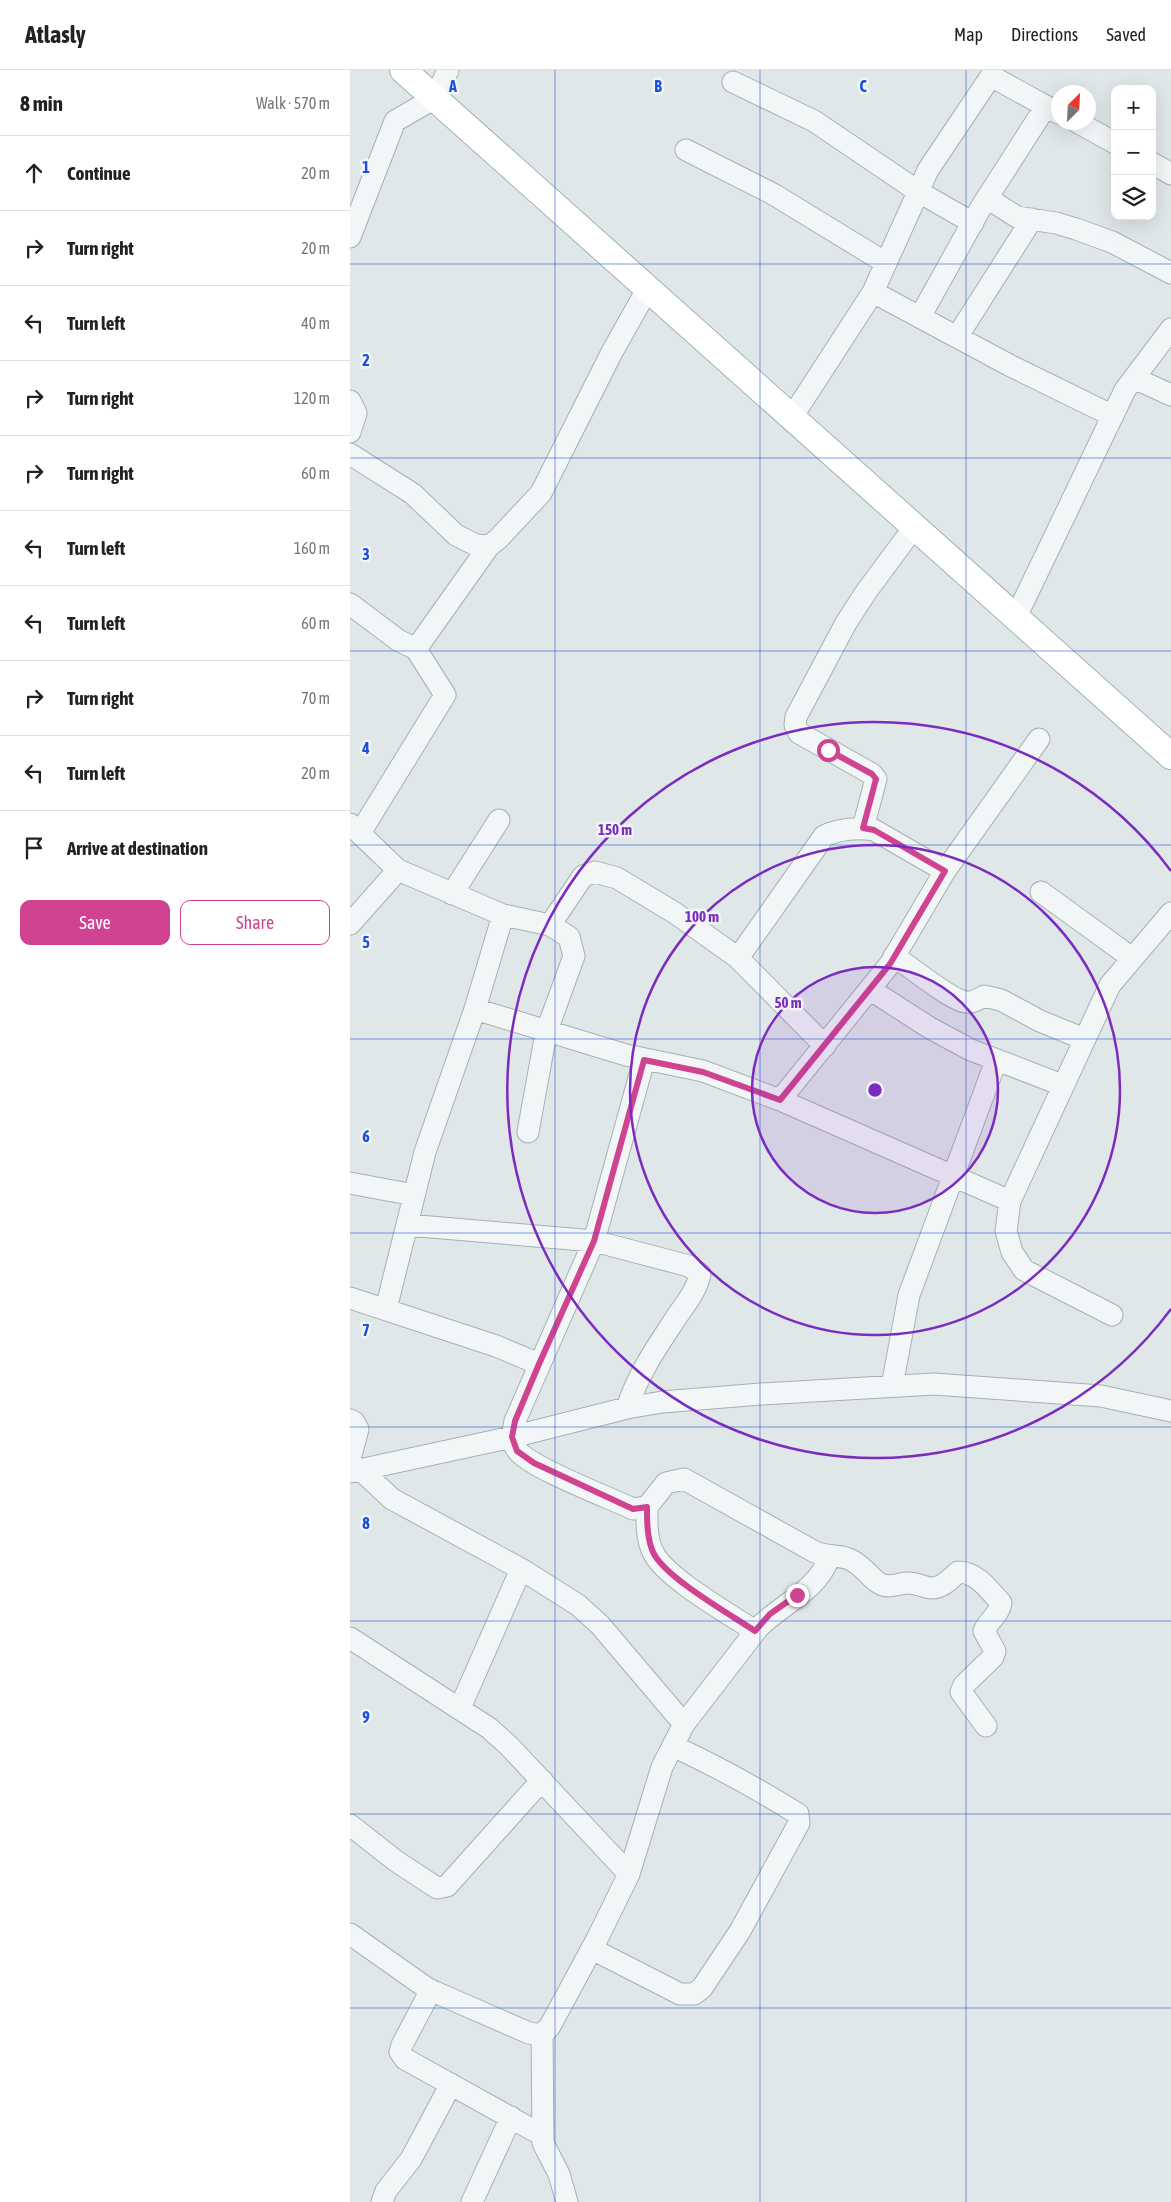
<!DOCTYPE html>
<html lang="en">
<head>
<meta charset="utf-8">
<style>
  body { margin:0; font-family:"Asap Condensed",sans-serif; background:#f6f6f6; color:#222 }
  .controls { position:absolute; right:15px; top:15px; display:grid; overflow:hidden; border-radius:10px; box-shadow:0 5px 20px #0002 }
  .controls button { width:45px; height:45px; display:grid; place-items:center; padding:0; border:0; border-bottom:1px solid #e0e0e0; background:#fff; color:#222; font:25px sans-serif }
  .compass { position:absolute; left:701px; top:15px; width:45px; height:45px; border-radius:50%; background:#fff; box-shadow:0 5px 20px #0002; rotate:24deg }
  .stop { position:absolute; width:15px; height:15px; margin:-11px; border:4px solid #d04391; border-radius:50%; background:#fff }
  .stop.end { background:#d04391; border-color:#fff; box-shadow:0 1px 5px #0008 }
  .list { margin:0; padding:0; list-style:none }
  h2 { display:flex; justify-content:space-between; align-items:center; height:65px; margin:0; padding:0 20px; font-size:21px }
  h2 small { font-size:16px; font-weight:400; color:#767676 }
  .list li { display:grid; grid-template-columns:32px 1fr auto; gap:15px; align-items:center; box-sizing:border-box; height:75px; padding:0 20px; border-top:1px solid #e0e0e0 }
  .list b { display:block; font-size:19px; white-space:nowrap }
  .list em { font-size:16px; font-style:normal; color:#767676 }
  .actions { display:flex; gap:10px; padding:15px 20px }
  .actions a { flex:1; padding:11px 0; border:1px solid #d04391; border-radius:10px; text-align:center; font-size:18px; color:#d04391 }
  .actions .main { background:#d04391; color:#fff }
  .icon { flex:none; width:28px; height:28px; fill:none; stroke:currentColor; stroke-width:2; stroke-linecap:round; stroke-linejoin:round }
  .map { position:relative; flex:none; width:821px; height:2132px; overflow:hidden }
  header { display:flex; align-items:center; gap:30px; box-sizing:border-box; height:70px; padding:0 25px; background:#fff; border-bottom:1px solid #e0e0e0 }
  header strong { font-size:24px }
  nav { display:flex; gap:28px; margin-inline-start:auto; font-size:18px }
  main { display:flex }
  aside { flex:1; background:#fff }
  .map>svg:first-child { display:block }
  .lines { fill:none; stroke-linecap:round; stroke-linejoin:round }
  .minor-casing { stroke:#a5b0b3; stroke-width:23 }
  .major-casing { stroke:#9fb1b5; stroke-width:28 }
  .minor { stroke:#f3f6f7; stroke-width:21 }
  .major { stroke:#fff; stroke-width:26 }
  .route { stroke:#d04391; stroke-width:6 }
  .grid { fill:none; stroke:#1d4ed8; stroke-width:1; stroke-opacity:0.55 }
  .ring { fill:none; stroke:#7b2cbf; stroke-width:2.5 }
  .grid-label { font-size:16px; text-anchor:middle; font-weight:bold; fill:#1d4ed8; stroke:#f0f5f7; stroke-width:5; stroke-linejoin:round; paint-order:stroke }
  .centre { fill:#7b2cbf; stroke:#f0f5f7; stroke-width:2.5 }
  .ring-label { font-size:15px; text-anchor:middle; font-weight:bold; fill:#7b2cbf; stroke:#f0f5f7; stroke-width:5; stroke-linejoin:round; paint-order:stroke }
</style>
</head>
<body>
<header>
<strong>Atlasly</strong>
<nav><a>Map</a><a>Directions</a><a>Saved</a></nav>
</header>
<main>
<aside>
<h2>8 min<small>Walk · 570 m</small></h2>
<ul class="list">
<li><svg class="icon" aria-label="ahead" viewBox="0 0 24 24"><path d="M12 20V5M6 11l6-6 6 6"/></svg><div><b>Continue</b></div><em>20 m</em></li>
<li><svg class="icon" aria-label="right" viewBox="0 0 24 24"><path d="M7 20v-9h11M14 6l5 5-5 5"/></svg><div><b>Turn right</b></div><em>20 m</em></li>
<li><svg class="icon" aria-label="left" viewBox="0 0 24 24"><path d="M17 20v-9H6M10 6l-5 5 5 5"/></svg><div><b>Turn left</b></div><em>40 m</em></li>
<li><svg class="icon" aria-label="right" viewBox="0 0 24 24"><path d="M7 20v-9h11M14 6l5 5-5 5"/></svg><div><b>Turn right</b></div><em>120 m</em></li>
<li><svg class="icon" aria-label="right" viewBox="0 0 24 24"><path d="M7 20v-9h11M14 6l5 5-5 5"/></svg><div><b>Turn right</b></div><em>60 m</em></li>
<li><svg class="icon" aria-label="left" viewBox="0 0 24 24"><path d="M17 20v-9H6M10 6l-5 5 5 5"/></svg><div><b>Turn left</b></div><em>160 m</em></li>
<li><svg class="icon" aria-label="left" viewBox="0 0 24 24"><path d="M17 20v-9H6M10 6l-5 5 5 5"/></svg><div><b>Turn left</b></div><em>60 m</em></li>
<li><svg class="icon" aria-label="right" viewBox="0 0 24 24"><path d="M7 20v-9h11M14 6l5 5-5 5"/></svg><div><b>Turn right</b></div><em>70 m</em></li>
<li><svg class="icon" aria-label="left" viewBox="0 0 24 24"><path d="M17 20v-9H6M10 6l-5 5 5 5"/></svg><div><b>Turn left</b></div><em>20 m</em></li>
<li><svg class="icon" aria-label="arrive" viewBox="0 0 24 24"><path d="M6 21V4h12l-3 4 3 4H6"/></svg><div><b>Arrive at destination</b></div></li>
</ul>
<div class="actions"><a class="main">Save</a><a>Share</a></div>
</aside>
<div class="map">
<svg width="821" height="2132" viewBox="0 0 821 2132">
  <rect width="100%" height="100%" fill="#e0e7e9"/>
  <g class="lines">
    <defs>
      <path id="minor" d="M383,12L464,51L569,122L623,153
        M727,52L765,73
        M336,80L423,124L536,193
        M802,93L821,104
        M637,128L667,147L706,153L726,159L762,172L821,203
        M0,167L45,51L85,28L98,0
        M523,222L659,295L763,346
        M570,247L630,139L696,36
        M607,267L682,149
        M784,308L821,325
        M0,331L6,343L0,362
        M442,347L523,222L578,100L641,6L708,43
        M0,384L63,424L106,465L126,475L139,476L148,469L191,423L262,282L298,218
        M0,534L48,570L66,579L95,625L10,763
        M666,547L775,320L821,259
        M66,579L139,476
        M0,754L48,800L153,845L200,855L219,867L224,886L196,963L178,1062
        M513,758L526,709L522,704L449,663L445,655L446,647L496,553L516,522L565,456
        M691,822L782,888
        M102,824L149,750
        M0,854L48,800
        M200,855L233,806L245,802L267,808L325,843L388,888L475,976
        M544,886C559,896 602,931 616,932C623,933 629,929 634,926L651,930L690,951L734,969
        M388,888L474,766C489,759 508,757 524,760L595,801
        M521,920L580,958L621,980L712,1015
        M125,939L276,985L353,1001L430,1030L660,1131
        M294,990L244,1171L165,1351C163,1362 160,1372 168,1381C181,1398 260,1428 283,1439L297,1437L316,1413L334,1409L465,1482C477,1487 490,1485 499,1489C513,1495 518,1506 529,1513C538,1519 547,1514 556,1513C566,1512 574,1518 582,1518C593,1518 601,1508 608,1502C627,1502 639,1520 651,1533C649,1545 639,1550 634,1561L645,1581L643,1587L614,1615L611,1622L636,1656
        M430,1030L540,894L595,801L689,669
        M0,1113L64,1125
        M57,1155L244,1171L339,1196L350,1204C346,1224 332,1237 322,1254C304,1281 287,1307 277,1338
        M0,1228L146,1276L189,1294
        M36,1239L75,1082L125,939L153,845
        M762,1245L674,1200L662,1182L656,1161L660,1131L760,915L821,843
        M542,1316L559,1225L646,991
        M0,1350L4,1352L8,1359L0,1389
        M12,1401L42,1429L171,1499L228,1535L250,1555L334,1654
        M0,1402L162,1367L277,1338L312,1332L411,1324L584,1314L751,1326L821,1341
        M297,1437C297,1452 296,1468 303,1482C314,1507 381,1545 405,1561
        M0,1568L139,1658L159,1676L279,1804
        M110,1638L171,1499
        M0,1755L46,1791L87,1818L97,1816L192,1710
        M0,1864L78,1919L179,1963L192,1965L200,1956L247,1869L279,1804L312,1697L334,1654L408,1558C430,1535 469,1520 479,1487
        M242,1879L330,1924H344L352,1918L390,1861L449,1753L448,1744C408,1719 366,1696 323,1676
        M81,1920L52,1975L50,1982L55,1989L192,2065
        M192,1965L193,2073L209,2104L217,2132
        M32,2132L36,2121L61,2089L101,2014
        M122,2132L161,2047"/>
      <path id="major" d="M53,0L821,686"/>
    </defs>
    <use href="#minor" class="minor-casing"/>
    <use href="#major" class="major-casing"/>
    <use href="#minor" class="minor"/>
    <use href="#major" class="major"/>
  </g>
  <g class="lines">
    <path class="route" d="M447,1525L420,1544L405,1561C381,1545 314,1507 303,1482C297,1468 297,1452 297,1437L283,1439L184,1393L167,1381L162,1367L165,1351L189,1294L244,1171L294,990L353,1002L430,1030L540,894L595,801L524,760L513,758L526,709L522,704L478,680"/>
  </g>
  <path class="grid" d="M205,0V2132M410,0V2132M616,0V2132M0,194H821M0,388H821M0,581H821M0,775H821M0,969H821M0,1163H821M0,1357H821M0,1551H821M0,1744H821M0,1938H821"/>
  <circle cx="525" cy="1020" r="123" fill="#7b2cbf" fill-opacity=".12"/>
  <g class="ring">
    <circle cx="525" cy="1020" r="123"/>
    <circle cx="525" cy="1020" r="245"/>
    <path d="M821 1239A368 368 0 1 1 821 801"/>
  </g>
  <g class="grid-label">
    <text x="103" y="22">A</text>
    <text x="308" y="22">B</text>
    <text x="513" y="22">C</text>
    <text x="16" y="103">1</text>
    <text x="16" y="296">2</text>
    <text x="16" y="490">3</text>
    <text x="16" y="684">4</text>
    <text x="16" y="878">5</text>
    <text x="16" y="1072">6</text>
    <text x="16" y="1266">7</text>
    <text x="16" y="1459">8</text>
    <text x="16" y="1653">9</text>
  </g>
  <circle cx="525" cy="1020" r="8" class="centre"/>
  <g class="ring-label">
    <text x="265" y="765">150 m</text>
    <text x="352" y="852">100 m</text>
    <text x="438" y="938">50 m</text>
  </g>
</svg>
<div class="controls">
<button>+</button>
<button>−</button>
<button><svg class="icon" aria-label="layers" viewBox="0 0 24 24"><path d="M12 4l9 5-9 5-9-5zM3 14l9 5 9-5"/></svg></button>
</div>
<svg class="compass" viewBox="-18 -18 36 36"><path d="M0-13l5 13h-10z" fill="#e53935"/><path d="M0 13l5-13h-10z" fill="#767676"/></svg>
<div class="stop" style="left:478px;top:680px"></div>
<div class="stop end" style="left:447px;top:1525px"></div>
</div>
</main>
</body>
</html>
